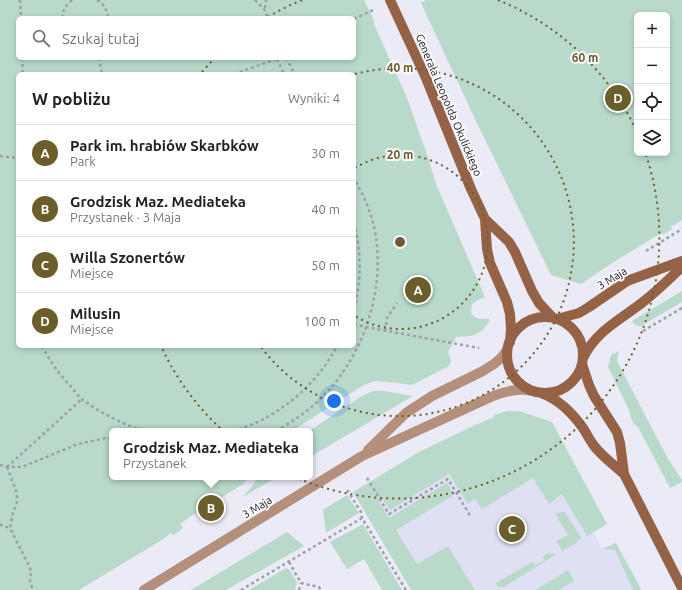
<!DOCTYPE html>
<html lang="pl">
<head>
<meta charset="utf-8">
<style>
  body { margin:0; font-family:Ubuntu,sans-serif; background:#f6f6f6; color:#222 }
  .controls { position:absolute; right:12px; top:12px; display:grid; overflow:hidden; border-radius:6px; box-shadow:0 2px 6px #0003 }
  .controls button { width:36px; height:36px; display:grid; place-items:center; padding:0; border:0; border-bottom:1px solid #e0e0e0; background:#fff; color:#222; font:20px sans-serif }
  .you { position:absolute; left:334px; top:401px; width:14px; height:14px; margin:-10px; border:3px solid #fff; border-radius:50%; background:#1a73e8; box-shadow:0 0 0 6px #1a73e833 }
  .badge { display:grid; place-items:center; width:26px; height:26px; border-radius:50%; background:#6b5e2b; color:#fff; font-size:13px; font-weight:700 }
  .pin { position:absolute; translate:-50% -50%; border:2px solid #fff; box-shadow:0 1px 4px #0006 }
  .popup { position:absolute; left:109px; top:428px; width:204px; height:52px; box-sizing:border-box; display:grid; place-content:center; border-radius:6px; background:#fff; filter:drop-shadow(0 1px 3px #0005); font-size:13px; white-space:nowrap; color:#767676 }
  .popup b { font-size:15px; color:#222 }
  .popup::after { content:''; position:absolute; left:50%; top:100%; margin-left:-8px; border:8px solid transparent; border-top-color:#fff }
  .list { margin:0; padding:0; list-style:none }
  h2 { display:flex; justify-content:space-between; align-items:center; height:52px; margin:0; padding:0 16px; font-size:17px }
  h2 small { font-size:13px; font-weight:400; color:#767676 }
  .list li { display:grid; grid-template-columns:26px 1fr auto; gap:12px; align-items:center; box-sizing:border-box; height:56px; padding:0 16px; border-top:1px solid #e0e0e0 }
  .list b { display:block; font-size:15px; white-space:nowrap }
  .list p { margin:0; font-size:13px; white-space:nowrap; color:#767676 }
  .list em { font-size:13px; font-style:normal; color:#767676 }
  .icon { flex:none; width:22px; height:22px; fill:none; stroke:currentColor; stroke-width:2; stroke-linecap:round; stroke-linejoin:round }
  .map { position:relative; flex:none; width:682px; height:590px; overflow:hidden }
  .search { position:absolute; background:#fff; box-shadow:0 2px 6px #0003; left:16px; top:16px; width:340px; height:44px; display:flex; align-items:center; gap:10px; box-sizing:border-box; padding:0 14px; border-radius:6px; color:#767676; font-size:15px }
  .panel { position:absolute; background:#fff; box-shadow:0 2px 6px #0003; left:16px; top:72px; width:340px; height:276px; border-radius:6px }
  .map>svg:first-child { display:block }
  .built { fill:#dfe0f3 }
  .green { fill:#b9daca; fill-rule:evenodd }
  .lines { fill:none; stroke-linecap:round; stroke-linejoin:round }
  .path { stroke:#9f9fa9; stroke-width:2.5; stroke-dasharray:3 3; stroke-linecap:butt }
  .street { stroke:#b38f7c; stroke-width:10 }
  .secondary { stroke:#956246; stroke-width:10 }
  .ring { fill:none; stroke:#6b5e2b; stroke-width:2; stroke-dasharray:2 4 }
  .labels { text-anchor:middle; stroke-width:4; stroke-linejoin:round; paint-order:stroke }
  .street-label { font-size:11px; fill:#131317; stroke:#f9f9fe }
  .centre { fill:#6b5e2b; stroke:#f9f9fe; stroke-width:2 }
  .ring-label { font-size:12px; text-anchor:middle; font-weight:bold; fill:#6b5e2b; stroke:#f9f9fe; stroke-width:4; stroke-linejoin:round; paint-order:stroke }
</style>
</head>
<body>
<div class="map">
<svg width="682" height="590" viewBox="0 0 682 590">
  <rect width="100%" height="100%" fill="#eaebf7"/>
  <path class="built" d="M529,415L544,419L590,507V524L602,549L615,550L633,590H416L378,500L507,422Z"/>
  <path class="green" d="M0,0H364L374,20V24L407,98L429,160L436,184L485,297L478,300L472,304L471,312L474,317L479,319H489V322L483,330L472,336L456,337L448,352L451,361L449,366L412,385L388,382L374,381L362,386L292,431H112V477H248L246,481L242,485L194,514L180,524L183,528L174,535L170,533L165,538L79,590H0ZM18,18H354V58H18ZM18,74H354V346H18Z
    M426,0H682V220L671,227L672,229L666,233L658,235L612,263L581,284L551,275L475,119L421,3ZM637,15H667V153H637Z
    M682,291V302L641,326L635,325L632,321Z
    M619,351L617,361L668,459L682,480V482L670,488L638,427C633,425 630,417 630,412L608,367L611,355Z
    M373,391H384L413,396L310,457V431H309L360,397Z
    M507,411H519L552,422L607,524L587,536L562,494C556,497 554,501 549,504L533,478L482,509L475,499L468,504L449,474L390,510L382,498L378,500L389,518L447,483L454,495L396,530L417,564L448,546L475,590H411L353,492L419,452L477,424H478L494,417V415Z
    M257,477H277L243,497L254,484Z
    M347,495L359,513L326,533L323,510Z
    M564,511L582,539L580,540L579,539L577,540L578,542L562,551L556,541L568,535L555,514C558,512 562,513 564,511Z
    M363,524L402,590H382L364,559L347,569L330,542Z
    M287,532L304,546L226,590H191Z
    M616,543L639,585L641,590H633L615,550L602,549Z
    M548,553H553L555,555L504,587L497,586L496,583L532,562H533L535,565L544,560L542,557Z
    M286,568L289,569L297,582L295,590H249Z
    M568,570L574,581L559,590H536Z"/>
  <g class="lines">
    <path class="path" d="M20,0L21,18
      M97,0C104,4 107,10 108,18
      M255,0L264,9L268,18
      M265,8L266,0
      M62,18C63,10 66,5 72,0
      M354,19L373,10
      M22,58L23,74
      M99,58L102,74
      M286,58L292,69L295,74
      M277,59L284,74
      M234,74L280,58
      M0,156L18,158
      M354,223C361,250 362,280 354,308
      M646,251L682,229
      M354,324L366,327L479,348
      M385,331L387,318L397,303
      M643,331L682,308
      M42,346C50,362 61,376 73,389C76,393 79,397 83,400C102,414 123,424 144,431
      M233,431C277,419 316,386 337,346
      M276,431C290,423 304,414 316,403C364,360 390,283 372,219C368,205 361,191 354,178
      M0,465L7,467H22L78,444L106,438L112,440
      M7,467L17,493V502L13,513L10,528L30,568L31,571L30,582L33,590
      M7,467L82,399
      M367,478L389,514L448,479L471,517
      M347,490L361,512L362,518
      M0,524L1,525L10,528
      M289,562L301,583L319,587L321,590
      M241,590L362,518L406,590
      M299,590L301,583"/>
    <path class="street" d="M368,450L406,413L432,396L481,372L494,364L502,357L507,350
      M144,590L362,456L493,396C507,391 518,388 533,391"/>
    <path class="secondary" d="M390,0L426,78L471,189L485,219L487,249L490,263L507,302L510,314L511,329L510,342
      M485,219L509,242L515,252L532,291L539,303L552,317
      M507 355a38 38 0 1 1 76 0a38 38 0 1 1-76 0Z
      M557,319L579,313L589,307L627,281L682,261
      M583,358C597,330 620,320 643,302C657,291 669,279 682,267
      M582,364L589,385L594,396L617,432L620,443L624,474L682,588
      M541,393C558,399 573,414 583,428C587,434 590,441 595,447C603,457 614,465 624,474"/>
  </g>
  <g class="ring">
    <path d="M355 168A87 87 0 1 1 355 316"/>
    <path d="M355 74A174 174 0 1 1 261 347"/>
    <path d="M202 72A261 261 0 0 1 214 59M268 17A261 261 0 0 1 302 0M498 0A261 261 0 0 1 637 132M646 155A261 261 0 0 1 161 346"/>
  </g>
  <g class="labels">
    <g class="street-label">
      <text transform="translate(449 105) rotate(67)" y="4">Generała Leopolda Okulickiego</text>
      <text transform="translate(612 278) rotate(-31)" y="4">3 Maja</text>
      <text transform="translate(257 507) rotate(-31)" y="4">3 Maja</text>
    </g>
  </g>
  <circle cx="400" cy="242" r="6" class="centre"/>
  <g class="ring-label">
    <text x="585" y="62">60 m</text>
    <text x="400" y="72">40 m</text>
    <text x="400" y="159">20 m</text>
  </g>
</svg>
<div class="controls">
<button>+</button>
<button>−</button>
<button><svg class="icon" aria-label="locate" viewBox="0 0 24 24"><circle cx="12" cy="12" r="6"/><path d="M12 2v4M12 18v4M2 12h4M18 12h4"/></svg></button>
<button><svg class="icon" aria-label="layers" viewBox="0 0 24 24"><path d="M12 4l9 5-9 5-9-5zM3 14l9 5 9-5"/></svg></button>
</div>
<div class="you"></div>
<div class="pin badge" style="left:418px;top:290px">A</div>
<div class="pin badge" style="left:211px;top:508px">B</div>
<div class="popup"><b>Grodzisk Maz. Mediateka</b>Przystanek</div>
<div class="pin badge" style="left:512px;top:529px">C</div>
<div class="pin badge" style="left:618px;top:98px">D</div>
<div class="search"><svg class="icon" aria-label="search" viewBox="0 0 24 24"><circle cx="10" cy="10" r="6"/><path d="M15 15l6 6"/></svg>Szukaj tutaj</div>
<section class="panel">
<h2>W pobliżu<small>Wyniki: 4</small></h2>
<ul class="list">
<li><span class="badge">A</span><div><b>Park im. hrabiów Skarbków</b><p>Park</p></div><em>30 m</em></li>
<li><span class="badge">B</span><div><b>Grodzisk Maz. Mediateka</b><p>Przystanek · 3 Maja</p></div><em>40 m</em></li>
<li><span class="badge">C</span><div><b>Willa Szonertów</b><p>Miejsce</p></div><em>50 m</em></li>
<li><span class="badge">D</span><div><b>Milusin</b><p>Miejsce</p></div><em>100 m</em></li>
</ul>
</section>
</div>
</body>
</html>
